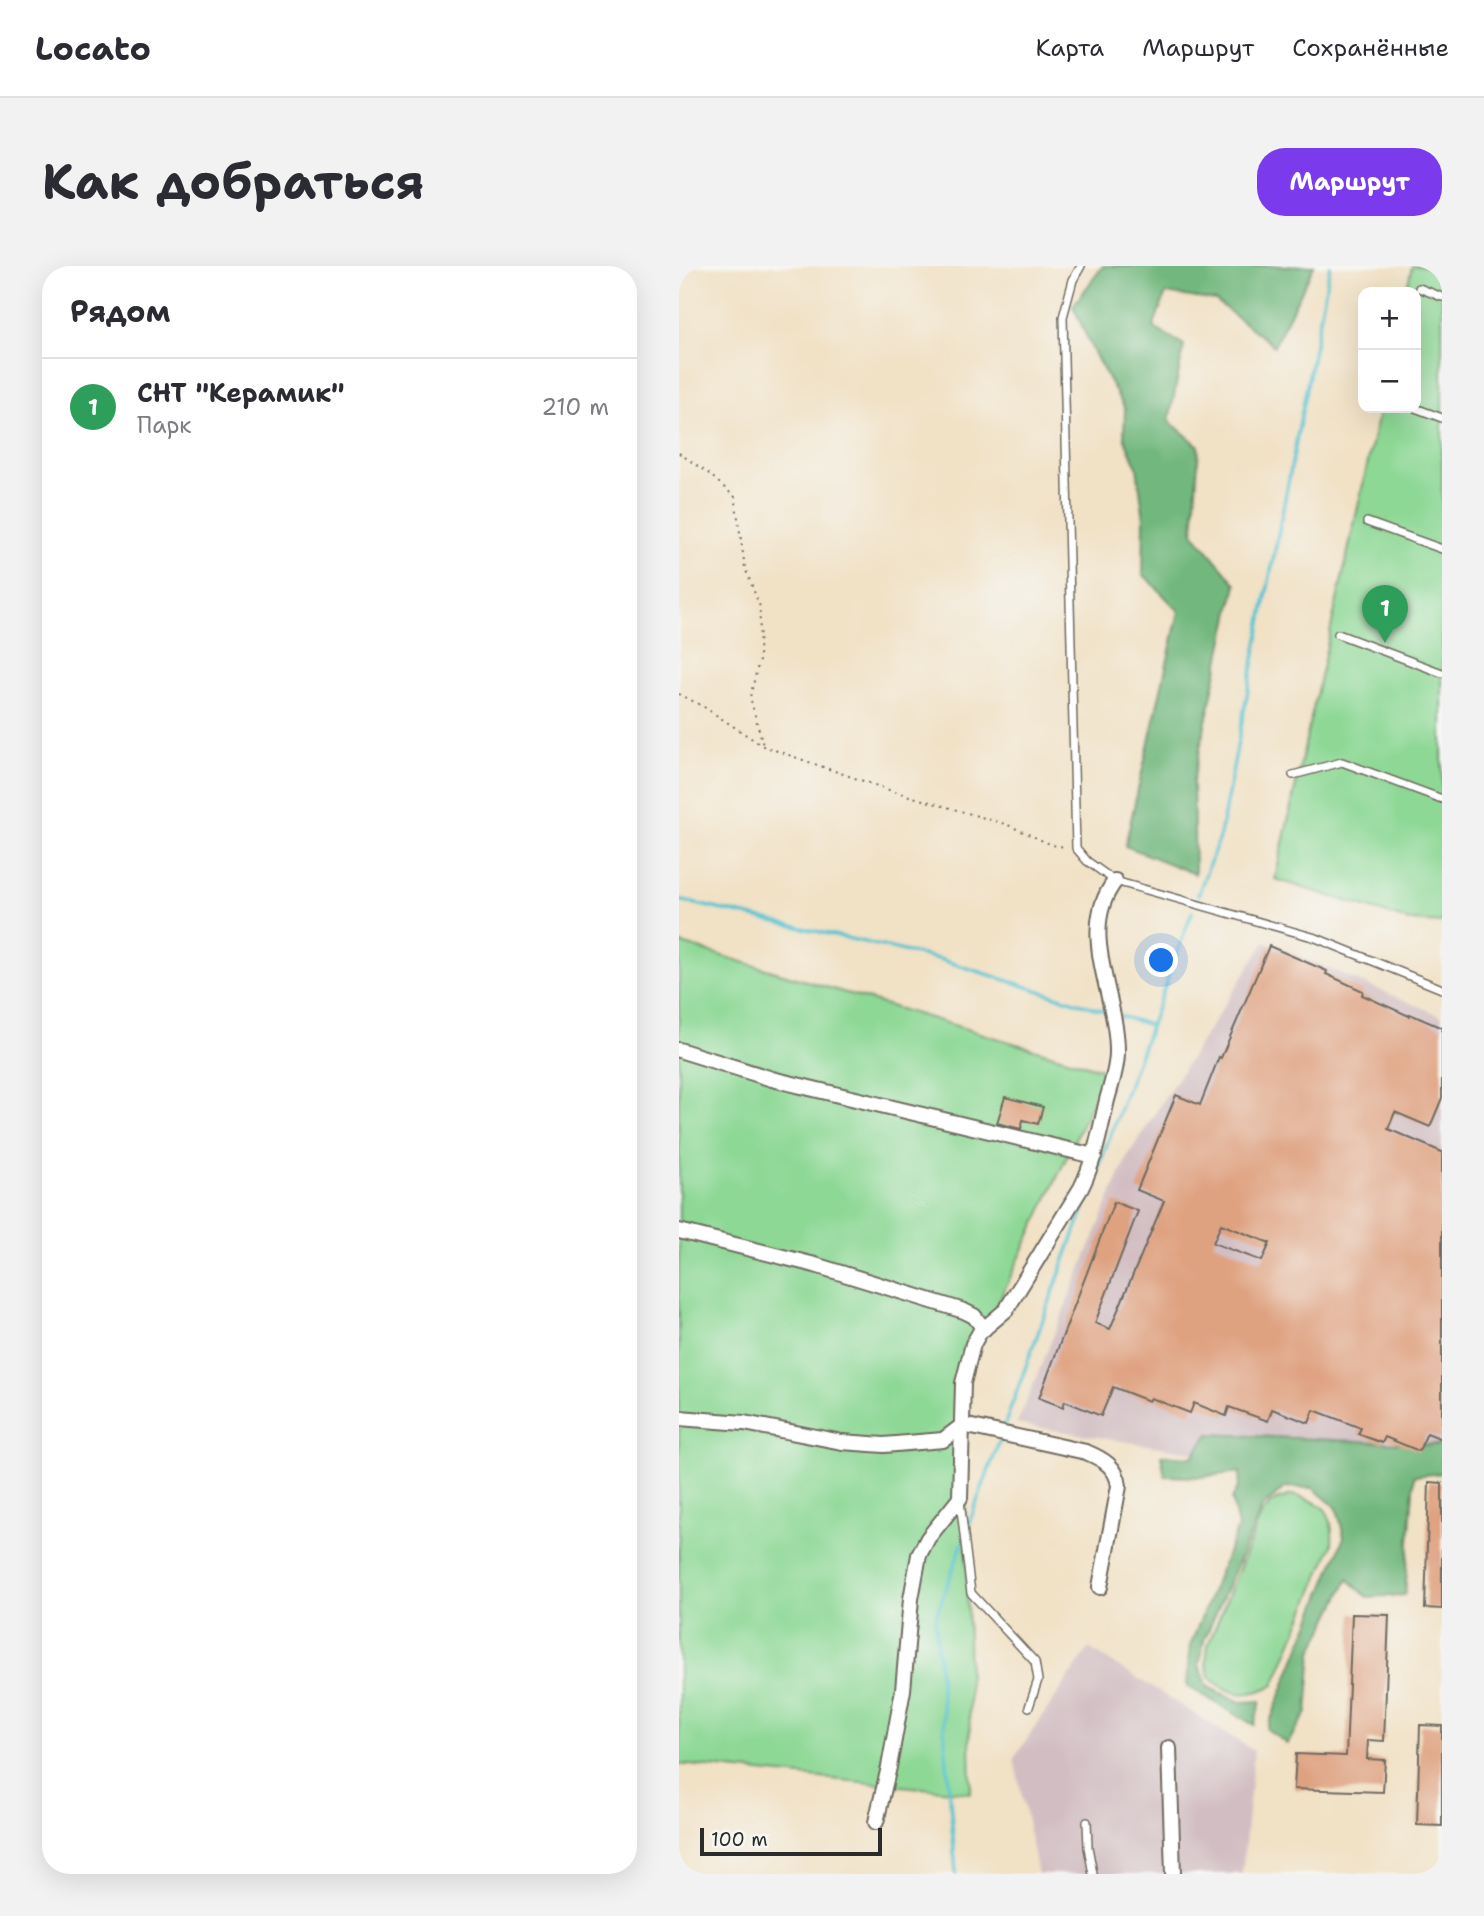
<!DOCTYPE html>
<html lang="ru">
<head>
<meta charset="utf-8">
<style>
  body { margin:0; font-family:"Shantell Sans",sans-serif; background:#f2f2f3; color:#2b2b33 }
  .controls { position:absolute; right:21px; top:21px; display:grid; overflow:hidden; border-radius:14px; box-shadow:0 7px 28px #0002 }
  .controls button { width:63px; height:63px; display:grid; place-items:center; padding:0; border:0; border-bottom:2px solid #e1e1e2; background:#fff; color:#2b2b33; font:35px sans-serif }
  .scale { position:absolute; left:21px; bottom:18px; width:182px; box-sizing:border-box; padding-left:7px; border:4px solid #2b2b2b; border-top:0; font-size:19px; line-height:24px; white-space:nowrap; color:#2b2b2b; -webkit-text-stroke:5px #f6f6f2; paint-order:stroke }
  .you { position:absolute; left:483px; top:695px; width:24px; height:24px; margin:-18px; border:5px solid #fff; border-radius:50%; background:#1a73e8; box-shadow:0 0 0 10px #1a73e833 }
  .badge { display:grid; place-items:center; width:46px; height:46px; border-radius:50%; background:#7c3aed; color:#fff; font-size:23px; font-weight:700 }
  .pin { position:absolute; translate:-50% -58px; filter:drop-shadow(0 2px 4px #0008) }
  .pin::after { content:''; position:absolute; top:37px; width:24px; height:21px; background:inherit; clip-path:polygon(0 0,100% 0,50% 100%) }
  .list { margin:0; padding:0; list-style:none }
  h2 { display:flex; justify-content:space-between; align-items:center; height:91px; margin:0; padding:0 28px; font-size:30px }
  h2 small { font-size:23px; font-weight:400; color:#7c7c81 }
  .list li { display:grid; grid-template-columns:46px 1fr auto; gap:21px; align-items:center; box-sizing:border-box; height:98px; padding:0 28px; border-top:2px solid #e1e1e2 }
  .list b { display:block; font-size:26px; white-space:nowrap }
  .list p { margin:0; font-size:23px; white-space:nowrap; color:#7c7c81 }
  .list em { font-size:23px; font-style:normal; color:#7c7c81 }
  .map { position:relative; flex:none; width:763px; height:1608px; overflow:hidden; border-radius:28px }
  header { display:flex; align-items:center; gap:42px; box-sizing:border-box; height:98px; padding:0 35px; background:#fff; border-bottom:2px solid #e1e1e2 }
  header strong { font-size:33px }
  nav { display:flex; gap:38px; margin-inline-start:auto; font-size:24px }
  .intro { display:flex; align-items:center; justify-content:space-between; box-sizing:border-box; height:168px; padding:0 42px }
  h1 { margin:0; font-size:49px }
  .button { padding:18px 32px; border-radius:28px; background:#7c3aed; color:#fff; font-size:24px; font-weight:700 }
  main { display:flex; gap:42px; padding:0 42px }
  aside { flex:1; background:#fff; border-radius:28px; box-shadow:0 7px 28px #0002 }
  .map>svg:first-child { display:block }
  .industrial { fill:#d2bec2 }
  .green { fill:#8dd895; stroke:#5c8260; stroke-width:2 }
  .forest { fill:#72b87e; stroke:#4e7254; stroke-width:2 }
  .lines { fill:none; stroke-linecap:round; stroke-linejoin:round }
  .stream { stroke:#57c3d1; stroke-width:3.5 }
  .building { fill:#dfa281; fill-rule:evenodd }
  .lane-casing { stroke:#706b61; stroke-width:10 }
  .street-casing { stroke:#706b61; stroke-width:18 }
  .path { stroke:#706b61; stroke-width:2; stroke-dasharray:2 5; stroke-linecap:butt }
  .lane { stroke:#fff; stroke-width:7 }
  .street { stroke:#fff; stroke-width:14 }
</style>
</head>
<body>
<header>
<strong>Locato</strong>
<nav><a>Карта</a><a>Маршрут</a><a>Сохранённые</a></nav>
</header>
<div class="intro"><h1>Как добраться</h1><a class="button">Маршрут</a></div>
<main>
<aside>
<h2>Рядом<small></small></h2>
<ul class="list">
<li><span class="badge" style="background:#2e9e5b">1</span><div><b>СНТ &quot;Керамик&quot;</b><p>Парк</p></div><em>210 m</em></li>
</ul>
</aside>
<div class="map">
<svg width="763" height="1608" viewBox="0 0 763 1608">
  <rect width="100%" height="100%" fill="#f6f6f2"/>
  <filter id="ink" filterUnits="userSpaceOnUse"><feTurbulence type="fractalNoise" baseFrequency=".0143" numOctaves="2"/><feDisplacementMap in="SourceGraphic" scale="14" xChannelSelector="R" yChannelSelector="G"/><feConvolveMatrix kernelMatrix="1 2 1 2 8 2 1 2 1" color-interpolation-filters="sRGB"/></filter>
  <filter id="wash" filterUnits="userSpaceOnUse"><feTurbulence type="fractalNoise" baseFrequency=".00686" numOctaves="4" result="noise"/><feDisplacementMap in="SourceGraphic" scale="28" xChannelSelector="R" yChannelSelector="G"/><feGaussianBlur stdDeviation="1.57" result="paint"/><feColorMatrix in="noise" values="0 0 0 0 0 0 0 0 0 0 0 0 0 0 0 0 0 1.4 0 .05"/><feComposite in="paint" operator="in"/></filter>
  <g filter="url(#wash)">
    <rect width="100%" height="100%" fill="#f1e1c5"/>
    <path class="industrial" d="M586,676L763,750V1202L524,1188L338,1158L448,891Z
      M410,1382L575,1485L563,1608H359L335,1492Z"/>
    <path class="green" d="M733,0H763V657L731,655L596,613L701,142H737V26H727Z
      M0,677L428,805L284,1112L292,1527L0,1498Z
      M613,1229C646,1237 655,1244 653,1279L595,1419C567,1432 554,1431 530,1411L527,1396L529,1379L583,1247L597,1234Z"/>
    <path class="forest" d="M424,0H635L595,80L537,35L487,27L474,61L505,79L490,155L520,180L514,267L557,318L514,515L516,608L446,580L500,345L464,308L465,253L458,201L445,171L446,143L415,87L394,40Z
      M530,1168L763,1179V1207L735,1210L726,1329L688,1331L669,1313L633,1386L628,1447L608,1478L588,1463L665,1271L658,1242L634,1222L606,1221L583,1242L525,1374L520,1400L529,1421L561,1436L582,1435L575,1459L508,1420L511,1380L559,1261L553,1233L560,1219L561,1206L521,1211L486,1210L482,1189L513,1191Z"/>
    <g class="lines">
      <path class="stream" d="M519,629L541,569L651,0
        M0,634L260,693L428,746
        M438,749L471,759
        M324,1163L513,646
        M287,1265L322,1171
        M277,1608L256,1352L284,1276"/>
    </g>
    <g id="blocks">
      <path class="building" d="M590,680L648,705L647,708L684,725L683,729L730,750L731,748L763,762V832L751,861L716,846L709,863L763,886V1173L748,1167L740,1185L706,1171L703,1177L679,1168L682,1162L635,1144L630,1157L593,1143L589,1155L550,1141L547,1150L515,1137L511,1147L472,1132L470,1135L434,1121L422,1150L386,1135L384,1141L360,1132L435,936L459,945L416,1057L431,1063L485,935L458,924L497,829L521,839L540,791L542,792ZM542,958L591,977L583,995L534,977Z
        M326,831L364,841L359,858L344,854L342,863L318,857Z
        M750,1216L763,1217V1343L746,1342Z
        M673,1348L710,1349L705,1475L689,1474L688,1493L706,1494L704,1526L615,1523L617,1488L667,1490Z
        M741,1459L763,1460V1560L738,1559Z"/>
    </g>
  </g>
  <g filter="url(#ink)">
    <use href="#blocks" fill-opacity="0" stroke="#706b61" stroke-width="2"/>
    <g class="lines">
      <defs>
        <path id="lane" d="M402,0L394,14L384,51L397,582L408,595L436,615L637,672L763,723
          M740,22L763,31
          M736,142L763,152
          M688,256L763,283
          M659,368L763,407
          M614,509L663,496L763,533
          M281,1235L292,1327L356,1396L359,1414L350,1441
          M408,1556L409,1581L414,1608"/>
        <path id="street" d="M0,784L93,813L415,890
          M0,965L136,999L285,1045L295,1050L305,1063
          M0,1152L65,1157L163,1176L205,1179L264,1174L284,1159
          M284,1159L407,1186C424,1193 438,1201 440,1220L421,1321
          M490,1482L494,1608
          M197,1556L210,1501L224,1424L232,1333L240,1289L249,1272L281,1232L284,1117L294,1078L301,1066L327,1044L402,922C416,894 421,864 428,834C432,819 438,803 438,787C439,729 397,666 436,615
          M762,1608H763"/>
      </defs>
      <use href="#lane" class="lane-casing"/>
      <use href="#street" class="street-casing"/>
      <path class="path" d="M0,187L29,207L56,231L66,302L81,341L80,395L71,431L84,479
        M0,428L25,441L84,480L210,524L329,559L373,579L387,581"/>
      <use href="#lane" class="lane"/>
      <use href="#street" class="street"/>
    </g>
  </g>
</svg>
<div class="controls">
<button>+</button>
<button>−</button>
</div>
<div class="scale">100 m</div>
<div class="you"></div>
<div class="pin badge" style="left:706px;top:377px;background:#2e9e5b">1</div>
</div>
</main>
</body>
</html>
